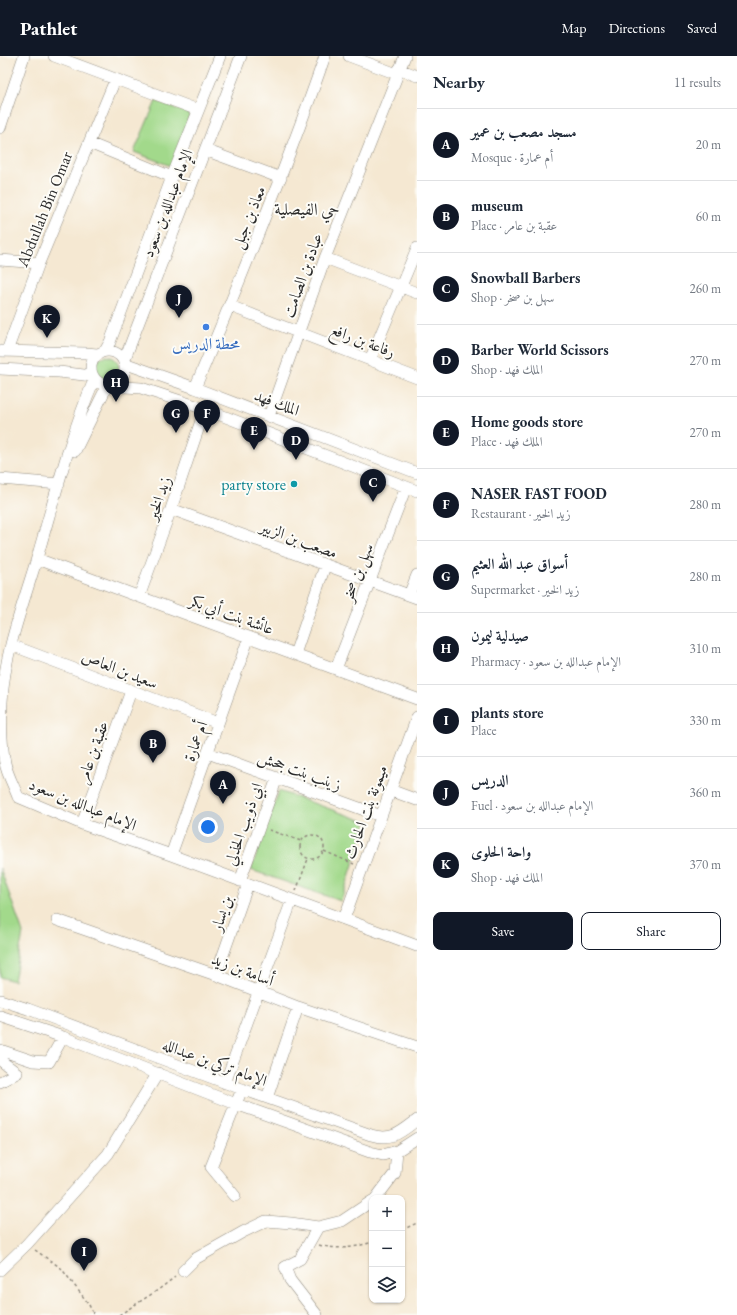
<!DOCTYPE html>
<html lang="en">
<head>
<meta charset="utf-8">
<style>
  body { margin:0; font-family:"EB Garamond",Amiri,serif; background:#f6f6f7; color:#1f2937 }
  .controls { position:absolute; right:12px; bottom:12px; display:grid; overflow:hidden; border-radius:8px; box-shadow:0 1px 3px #0004 }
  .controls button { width:36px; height:36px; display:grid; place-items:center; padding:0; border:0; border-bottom:1px solid #e0e1e3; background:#fff; color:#1f2937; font:20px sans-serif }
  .you { position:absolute; left:208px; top:771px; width:14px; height:14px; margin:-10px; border:3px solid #fff; border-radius:50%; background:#1a73e8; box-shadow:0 0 0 6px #1a73e833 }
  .badge { display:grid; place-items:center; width:26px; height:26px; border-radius:50%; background:#111827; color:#fff; font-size:13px; font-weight:700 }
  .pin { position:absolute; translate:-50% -33px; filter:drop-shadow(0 1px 2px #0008) }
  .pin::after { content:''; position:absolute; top:21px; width:14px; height:12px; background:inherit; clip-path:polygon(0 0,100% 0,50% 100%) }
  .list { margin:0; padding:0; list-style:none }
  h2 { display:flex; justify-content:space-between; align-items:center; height:52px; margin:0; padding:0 16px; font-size:17px }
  h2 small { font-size:13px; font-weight:400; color:#747a83 }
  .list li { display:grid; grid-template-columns:26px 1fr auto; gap:12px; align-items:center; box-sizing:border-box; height:72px; padding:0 16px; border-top:1px solid #e0e1e3 }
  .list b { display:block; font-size:15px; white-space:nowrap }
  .list p { margin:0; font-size:13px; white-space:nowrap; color:#747a83 }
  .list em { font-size:13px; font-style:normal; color:#747a83 }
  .actions { display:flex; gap:8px; padding:12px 16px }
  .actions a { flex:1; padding:9px 0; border:1px solid #111827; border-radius:8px; text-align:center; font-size:14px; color:#111827 }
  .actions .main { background:#111827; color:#fff }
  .icon { flex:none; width:22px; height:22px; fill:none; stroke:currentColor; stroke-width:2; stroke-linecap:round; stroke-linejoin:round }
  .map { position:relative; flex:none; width:417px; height:1259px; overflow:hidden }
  header { display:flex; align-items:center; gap:24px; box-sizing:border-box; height:56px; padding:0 20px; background:#111827; color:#fff }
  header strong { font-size:19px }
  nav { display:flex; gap:22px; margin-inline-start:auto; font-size:14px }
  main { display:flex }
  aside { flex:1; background:#fff }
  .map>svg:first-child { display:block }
  .green { fill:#a2d98b; stroke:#66825b }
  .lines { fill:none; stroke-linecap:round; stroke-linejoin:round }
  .minor-casing { stroke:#908a7e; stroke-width:12 }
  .path { stroke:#908a7e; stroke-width:1.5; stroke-dasharray:3 3; stroke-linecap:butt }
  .minor { stroke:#fff; stroke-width:11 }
  .shop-dot { fill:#3f7fe0; stroke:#fdfcf7; stroke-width:1.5 }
  .culture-dot { fill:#0f9aa8; stroke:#fdfcf7; stroke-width:1.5 }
  .labels { text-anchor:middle; stroke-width:4; stroke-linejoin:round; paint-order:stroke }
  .street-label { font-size:16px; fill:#2b2b2b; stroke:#fdfcf7 }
  .shop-label { font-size:16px; fill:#366cbe; stroke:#fdfcf7 }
  .culture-label { font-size:16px; fill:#0d838f; stroke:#fdfcf7; text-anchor:end }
  .neighbourhood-label { font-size:17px; fill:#2b2b2b; stroke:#fdfcf7 }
</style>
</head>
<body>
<header>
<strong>Pathlet</strong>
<nav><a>Map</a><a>Directions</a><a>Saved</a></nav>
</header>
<main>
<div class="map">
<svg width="417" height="1259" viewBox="0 0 417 1259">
  <rect width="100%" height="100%" fill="#fdfcf7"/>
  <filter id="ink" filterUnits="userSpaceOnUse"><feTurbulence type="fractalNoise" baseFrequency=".025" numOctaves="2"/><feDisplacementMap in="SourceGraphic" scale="8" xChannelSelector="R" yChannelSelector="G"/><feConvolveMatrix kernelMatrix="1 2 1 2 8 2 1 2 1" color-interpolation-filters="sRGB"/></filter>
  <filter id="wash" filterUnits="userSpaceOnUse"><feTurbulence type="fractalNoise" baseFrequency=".012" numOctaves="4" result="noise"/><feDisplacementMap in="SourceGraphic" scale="16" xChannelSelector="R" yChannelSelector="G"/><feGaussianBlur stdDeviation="0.9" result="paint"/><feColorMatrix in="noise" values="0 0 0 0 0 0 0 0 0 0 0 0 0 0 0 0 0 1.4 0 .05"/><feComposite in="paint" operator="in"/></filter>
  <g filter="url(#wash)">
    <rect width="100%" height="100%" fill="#f5e8d2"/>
    <path class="green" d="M156,45L190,58L171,110L134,96Z
      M95 312a12 12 0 1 1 24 0a12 12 0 1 1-24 0Z
      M279,735L367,766L341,845L251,814Z
      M0,812L23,877L14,925L0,921Z"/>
  </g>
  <g filter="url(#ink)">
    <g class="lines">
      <defs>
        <path id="minor" d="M54,0L198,54
          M349,0L397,18
          M399,13L417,20
          M0,72L24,0
          M89,87L172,121
          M205,94L281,122
          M325,202L417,237
          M0,204L39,207
          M230,250L417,322
          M91 312a17 17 0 1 1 34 0a17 17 0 1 1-34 0Z
          M0,295L86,297L97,298
          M7,295L39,207L115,24
          M105,295L110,286L172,121L220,0
          M370,304L417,192
          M124,305L241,0
          M124,307L195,332L417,417
          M0,313L59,316L92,320
          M94,324C70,380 54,444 37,502C23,549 4,597 2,646C1,666 1,687 5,707C7,718 14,730 18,741L82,768L171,799L417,890
          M110,330L141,332L205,353L417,435
          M195,332C241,223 286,112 325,0
          M269,360L325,202L405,0
          M75,395L107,330
          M0,423L59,428
          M171,453L417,542
          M37,503L417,643
          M409,539L417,519
          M139,541L171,453L205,353
          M11,589L218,667
          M295,598L325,510
          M336,613L406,431
          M208,697L381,760
          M390,734L417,744
          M82,768L131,635
          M171,799L249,581
          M240,825L277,722
          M344,863L417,661
          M57,864L216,919L298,951L417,991
          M216,919L248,828
          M0,944L28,953L242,1033L371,1079C392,1085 400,1077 417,1064
          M0,960L63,981L236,1048L370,1096L383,1099L397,1095L417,1082
          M0,994L33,1005L49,1006L63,981
          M0,1004L17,1017L0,1026
          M225,1027L292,844
          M267,1042L298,951
          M235,1140L211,1111L242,1033
          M376,1142L395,1117L397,1095
          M0,1214L27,1188L108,1098L158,1017
          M183,1215L195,1203L243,1176L266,1165L291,1167L318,1171
          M317,1259L290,1224L285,1211L300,1203L318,1171L342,1165L372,1145"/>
      </defs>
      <use href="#minor" class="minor-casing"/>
      <path class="path" d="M269,774L301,785
        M300 791a12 12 0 1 1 24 0a12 12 0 1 1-24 0Z
        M324,795L354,808
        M296,835L308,803
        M402,1174L417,1167
        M319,1189C338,1194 354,1192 372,1186
        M35,1194L61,1212L88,1247L94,1259
        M119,1259L158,1234L175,1221"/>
      <use href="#minor" class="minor"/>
    </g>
  </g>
  <circle class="shop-dot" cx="206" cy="271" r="4"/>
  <circle class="culture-dot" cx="294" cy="428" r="4"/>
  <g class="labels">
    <g class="street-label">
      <text transform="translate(167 147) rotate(-69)" y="6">الإمام عبدالله بن سعود</text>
      <text transform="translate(44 153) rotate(-68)" y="6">Abdullah Bin Omar</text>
      <text transform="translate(248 161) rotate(-68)" y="6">معاذ بن جبل</text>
      <text transform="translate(302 219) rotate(-70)" y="6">عبادة بن الصامت</text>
      <text transform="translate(363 284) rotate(21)" y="6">رفاعة بن رافع</text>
      <text transform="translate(277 346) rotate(21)" y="6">الملك فهد</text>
      <text transform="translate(158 442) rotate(-71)" y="6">زيد الخير</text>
      <text transform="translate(299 483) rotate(20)" y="6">مصعب بن الزبير</text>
      <text transform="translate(357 516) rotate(-69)" y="6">سهل بن صخر</text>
      <text transform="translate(232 558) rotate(20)" y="6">عائشة بنت أبي بكر</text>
      <text transform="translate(120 613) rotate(21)" y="6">سعيد بن العاص</text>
      <text transform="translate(195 685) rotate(-70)" y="6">أم عمارة</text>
      <text transform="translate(92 696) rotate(-70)" y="6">عقبة بن عامر</text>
      <text transform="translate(300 714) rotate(20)" y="6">زينب بنت جحش</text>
      <text transform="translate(83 748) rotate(22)" y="6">الإمام عبدالله بن سعود</text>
      <text transform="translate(365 756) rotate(-70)" y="6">ميمونة بنت الحارث</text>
      <text transform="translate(243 768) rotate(-71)" y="6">ابي ذويب الحذلي</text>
      <text transform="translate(221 857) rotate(-71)" y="6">بن يسار</text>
      <text transform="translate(243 913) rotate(21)" y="6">أسامة بن زيد</text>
      <text transform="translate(215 1006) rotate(20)" y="6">الإمام تركي بن عبدالله</text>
    </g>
    <g class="shop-label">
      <text x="206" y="293">محطة الدريس</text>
    </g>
    <g class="culture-label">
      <text x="286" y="434">party store</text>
    </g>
    <g class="neighbourhood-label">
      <text x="307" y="159">حي الفيصلية</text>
    </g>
  </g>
</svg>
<div class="controls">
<button>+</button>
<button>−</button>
<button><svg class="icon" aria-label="layers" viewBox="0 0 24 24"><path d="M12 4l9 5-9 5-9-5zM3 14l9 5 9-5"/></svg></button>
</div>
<div class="you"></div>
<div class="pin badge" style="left:223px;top:748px">A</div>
<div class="pin badge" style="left:153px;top:707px">B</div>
<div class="pin badge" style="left:373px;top:446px">C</div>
<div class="pin badge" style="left:296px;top:404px">D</div>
<div class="pin badge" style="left:254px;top:394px">E</div>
<div class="pin badge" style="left:207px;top:377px">F</div>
<div class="pin badge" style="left:176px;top:377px">G</div>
<div class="pin badge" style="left:116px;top:346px">H</div>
<div class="pin badge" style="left:84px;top:1215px">I</div>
<div class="pin badge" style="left:179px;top:262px">J</div>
<div class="pin badge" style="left:47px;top:282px">K</div>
</div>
<aside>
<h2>Nearby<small>11 results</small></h2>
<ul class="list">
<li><span class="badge">A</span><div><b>مسجد مصعب بن عمير</b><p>Mosque · أم عمارة</p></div><em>20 m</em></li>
<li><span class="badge">B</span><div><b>museum</b><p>Place · عقبة بن عامر</p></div><em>60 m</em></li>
<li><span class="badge">C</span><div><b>Snowball Barbers</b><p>Shop · سهل بن صخر</p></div><em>260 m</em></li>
<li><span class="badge">D</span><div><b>Barber World Scissors</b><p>Shop · الملك فهد</p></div><em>270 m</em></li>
<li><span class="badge">E</span><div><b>Home goods store</b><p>Place · الملك فهد</p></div><em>270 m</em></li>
<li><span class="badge">F</span><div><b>NASER FAST FOOD</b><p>Restaurant · زيد الخير</p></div><em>280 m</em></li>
<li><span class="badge">G</span><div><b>أسواق عبد الله العثيم</b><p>Supermarket · زيد الخير</p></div><em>280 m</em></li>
<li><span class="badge">H</span><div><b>صيدلية ليمون</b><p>Pharmacy · الإمام عبدالله بن سعود</p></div><em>310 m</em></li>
<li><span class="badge">I</span><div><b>plants store</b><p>Place</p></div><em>330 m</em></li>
<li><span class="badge">J</span><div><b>الدريس</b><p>Fuel · الإمام عبدالله بن سعود</p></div><em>360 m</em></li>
<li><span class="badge">K</span><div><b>واحة الحلوى</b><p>Shop · الملك فهد</p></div><em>370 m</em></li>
</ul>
<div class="actions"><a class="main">Save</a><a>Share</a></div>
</aside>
</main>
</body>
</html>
